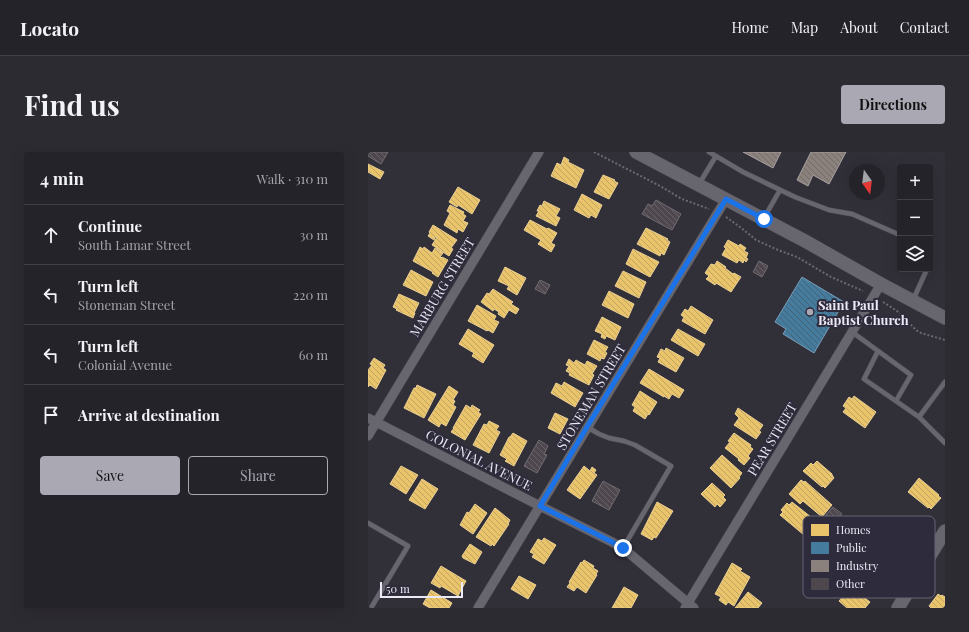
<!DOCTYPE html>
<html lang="en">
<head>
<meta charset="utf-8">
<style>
  body { margin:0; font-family:"Playfair Display",serif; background:#2d2b32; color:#f1f3f6 }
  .controls { position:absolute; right:12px; top:12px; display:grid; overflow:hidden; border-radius:4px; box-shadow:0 4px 16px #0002 }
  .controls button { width:36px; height:36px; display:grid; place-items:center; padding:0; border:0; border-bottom:1px solid #424047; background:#25232a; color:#f1f3f6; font:20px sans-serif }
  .compass { position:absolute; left:481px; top:12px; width:36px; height:36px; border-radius:50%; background:#25232a; box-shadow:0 4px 16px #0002; rotate:166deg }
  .scale { position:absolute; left:12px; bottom:10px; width:83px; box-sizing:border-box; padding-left:4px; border:2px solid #ebe9f5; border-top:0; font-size:11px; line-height:14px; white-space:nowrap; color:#ebe9f5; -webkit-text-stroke:3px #2e2b3c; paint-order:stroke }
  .stop { position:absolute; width:12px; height:12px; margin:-9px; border:3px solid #1a73e8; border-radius:50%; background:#fff }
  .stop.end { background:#1a73e8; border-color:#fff; box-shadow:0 1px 4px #0008 }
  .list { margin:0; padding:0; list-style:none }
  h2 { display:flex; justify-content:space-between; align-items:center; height:52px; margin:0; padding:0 16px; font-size:17px }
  h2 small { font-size:13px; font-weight:400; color:#a3a4a8 }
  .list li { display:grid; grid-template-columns:26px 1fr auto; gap:12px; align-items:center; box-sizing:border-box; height:60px; padding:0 16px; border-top:1px solid #424047 }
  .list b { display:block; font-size:15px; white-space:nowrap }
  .list p { margin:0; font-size:13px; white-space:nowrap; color:#a3a4a8 }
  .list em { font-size:13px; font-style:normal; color:#a3a4a8 }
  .actions { display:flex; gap:8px; padding:12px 16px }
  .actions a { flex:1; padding:9px 0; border:1px solid #aaa8b3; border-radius:4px; text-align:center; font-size:14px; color:#aaa8b3 }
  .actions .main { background:#aaa8b3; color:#111 }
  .icon { flex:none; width:22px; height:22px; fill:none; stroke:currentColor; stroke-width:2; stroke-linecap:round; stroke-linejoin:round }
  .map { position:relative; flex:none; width:577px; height:456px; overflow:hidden; border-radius:4px }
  header { display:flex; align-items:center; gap:24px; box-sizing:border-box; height:56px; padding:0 20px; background:#25232a; border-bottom:1px solid #424047 }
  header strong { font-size:19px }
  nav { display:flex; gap:22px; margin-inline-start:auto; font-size:14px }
  .intro { display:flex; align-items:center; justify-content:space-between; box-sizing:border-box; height:96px; padding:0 24px }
  h1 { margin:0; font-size:28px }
  .button { padding:10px 18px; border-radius:4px; background:#aaa8b3; color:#111; font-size:14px; font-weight:700 }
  main { display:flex; gap:24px; padding:0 24px }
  aside { flex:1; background:#25232a; border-radius:4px; box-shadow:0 4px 16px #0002 }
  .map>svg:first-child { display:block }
  .homes { fill:url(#homes-back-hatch); stroke:#eacf94 }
  .public { fill:url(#public-back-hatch); stroke:#779cb7 }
  .industry { fill:url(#industry-back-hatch); stroke:#a7a0a0 }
  .building { fill:url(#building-back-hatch); stroke:#726c72 }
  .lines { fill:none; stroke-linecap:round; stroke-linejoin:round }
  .lane-casing { stroke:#4c4a53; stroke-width:5.5 }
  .street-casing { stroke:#4c4a53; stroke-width:10 }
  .secondary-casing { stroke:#4c4a53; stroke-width:14 }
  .path { stroke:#6b6a70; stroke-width:2; stroke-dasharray:2 2; stroke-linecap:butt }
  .lane { stroke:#67666e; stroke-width:4.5 }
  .street { stroke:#67666e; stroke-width:9 }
  .secondary { stroke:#67666e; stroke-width:13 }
  .route { stroke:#1a73e8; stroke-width:5 }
  .poi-dot { fill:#aaa8b3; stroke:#2e2b3c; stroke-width:1.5 }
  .labels { text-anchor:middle; stroke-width:4; stroke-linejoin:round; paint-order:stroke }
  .street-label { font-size:13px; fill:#ebe9f5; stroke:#2e2b3c }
  .poi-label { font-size:13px; font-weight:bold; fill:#ebe9f5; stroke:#2e2b3c; text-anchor:start }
  .key { fill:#2e2b3c; stroke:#676474; stroke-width:1 }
  .key-label { font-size:11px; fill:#ebe9f5 }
</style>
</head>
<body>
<header>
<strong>Locato</strong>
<nav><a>Home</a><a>Map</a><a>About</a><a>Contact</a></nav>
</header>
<div class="intro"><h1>Find us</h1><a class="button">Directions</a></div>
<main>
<aside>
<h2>4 min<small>Walk · 310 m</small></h2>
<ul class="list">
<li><svg class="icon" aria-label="ahead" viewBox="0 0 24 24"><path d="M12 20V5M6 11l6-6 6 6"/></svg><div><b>Continue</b><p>South Lamar Street</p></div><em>30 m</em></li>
<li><svg class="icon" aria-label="left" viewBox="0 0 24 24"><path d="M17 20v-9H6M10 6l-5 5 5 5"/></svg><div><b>Turn left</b><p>Stoneman Street</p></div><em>220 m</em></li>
<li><svg class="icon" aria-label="left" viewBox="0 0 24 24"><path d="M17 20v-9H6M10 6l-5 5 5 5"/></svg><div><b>Turn left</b><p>Colonial Avenue</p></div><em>60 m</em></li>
<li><svg class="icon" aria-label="arrive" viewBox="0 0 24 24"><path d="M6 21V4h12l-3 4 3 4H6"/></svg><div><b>Arrive at destination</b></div></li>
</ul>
<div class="actions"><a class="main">Save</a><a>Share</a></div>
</aside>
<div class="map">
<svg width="577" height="456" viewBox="0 0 577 456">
  <defs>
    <pattern id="homes-back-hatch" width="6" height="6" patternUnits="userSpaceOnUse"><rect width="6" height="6" fill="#e9c46a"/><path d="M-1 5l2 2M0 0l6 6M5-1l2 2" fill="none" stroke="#c0a462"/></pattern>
    <pattern id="public-back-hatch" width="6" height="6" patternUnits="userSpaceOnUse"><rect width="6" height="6" fill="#457b9d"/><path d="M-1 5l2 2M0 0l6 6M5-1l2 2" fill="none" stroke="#456378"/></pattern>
    <pattern id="industry-back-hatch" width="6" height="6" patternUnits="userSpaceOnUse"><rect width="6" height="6" fill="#8a817c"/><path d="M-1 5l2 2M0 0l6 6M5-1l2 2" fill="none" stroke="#726c6a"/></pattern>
    <pattern id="building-back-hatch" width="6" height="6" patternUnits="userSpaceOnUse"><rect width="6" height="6" fill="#4e474e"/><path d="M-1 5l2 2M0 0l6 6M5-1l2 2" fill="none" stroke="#686268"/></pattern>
  </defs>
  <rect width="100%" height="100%" fill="#312f38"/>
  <path class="homes" d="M196,5L201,8L200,10L216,18L208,36L183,24L189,11L193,13Z
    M0,12L16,20L12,27L0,20Z
    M235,23L247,28L246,29L250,31L241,47L226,40Z
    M90,35L112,48L104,62L90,53L89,55L81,50Z
    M214,42L234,53L228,66L223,63L221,66L206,58Z
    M176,49L192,57L188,64L192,66L188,74L168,64L171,59H169L172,53L174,54Z
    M82,53L96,60L95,62L98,64L95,69L100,71L95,80L90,77L89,81L76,73L82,61L79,59Z
    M162,68L179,77L180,76L189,81L183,91L187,93L183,100L170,92L173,88L156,78Z
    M65,73L89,88L83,96L85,97L81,104L64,93L69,85H67L66,88L60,84L62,81L61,80Z
    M278,76L300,87L299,88L302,90L296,103L293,101L292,104L269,92Z
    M360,88L371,94L372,92L378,96L376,99L380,101L378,106L380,107L378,110L376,108L375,111L371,108L369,111L354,103L358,96L356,95Z
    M52,95L55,97L56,95L64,101L67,96L75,101L72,105L73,106L74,105L80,108L70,125L64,121L65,120L45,109Z
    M265,97L291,110L282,125L258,112Z
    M349,109L358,115L357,116L365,122L366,121L373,125L363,140L348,131L347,133L338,127L341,124L337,121L343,112L347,113Z
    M137,115L158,126L149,143L139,137L141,134L130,129Z
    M43,118L65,130L58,144L35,133Z
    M255,119L278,130L271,146L247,134Z
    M125,137L145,150L143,152L151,157L148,162L141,158L136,166L130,162L131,160L126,157L125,159L113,150L119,141L121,142Z
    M241,139L266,152L260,166L234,153Z
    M31,142L51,151L46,161H47L45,166L28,158L29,157L25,155Z
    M109,153L128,164L126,168L131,170L125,181L120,178L119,179L100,169Z
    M323,154L345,168L337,182L314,169L316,165L313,163L317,157L320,159Z
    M234,165L253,175L247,188L238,184L237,187L233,185L234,182L227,179Z
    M100,177L126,193L115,211L104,204L106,201L91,192Z
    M310,177L337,192L330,204L303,188Z
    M226,188L240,195L237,200L239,201L236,207L233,206L232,209L219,202Z
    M298,196L316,206L308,220L290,210L292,206L289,205L293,197L297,199Z
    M6,206L17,213L15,216L18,218L8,237L2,233L0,235V218L4,213L2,212Z
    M201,207L206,211L208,208L217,213L219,209L229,214L224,222L226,223L221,233L201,223L202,221L198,219L201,214L198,213Z
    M281,217L316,238L311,246L304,242L301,247L296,244V245L272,231Z
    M196,230L215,241L207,255L183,241L188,231L194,234Z
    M49,233L68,242L56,266L36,256L46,236H48Z
    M81,234L90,240L85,248L87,249L85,253L88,255L78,274L73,271L71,275L60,268Z
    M272,239L289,250L281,263L280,262L277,267L265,259L267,255L264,253Z
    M486,244L508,260L497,276L475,260L478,256L475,254L481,245L484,247Z
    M98,253L103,256L104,253L112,258L110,260L113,262L97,288L83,280L86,276H85Z
    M370,256L395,273L391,279L393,280L388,287L366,273L371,266L367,262Z
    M187,261L200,267L192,282L180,276Z
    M121,269L131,274L128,278L132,280L121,301L105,293L116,272L119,273Z
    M145,281L159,289L146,314L137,309L139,307L132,303L141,285H142Z
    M366,281L383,293L382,295L385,297L380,304L382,306L376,313L370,308L371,307L357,296L362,290L360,289Z
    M354,303L374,321L371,325L372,326L363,336L342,316Z
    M449,309L464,322V323L466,326L457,336L455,334L454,335L435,319L443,311L445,313Z
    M33,314L50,323L38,342L22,332Z
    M216,314L222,319L224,315L228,318L226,321L229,323L212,347L199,338Z
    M551,326L571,343L570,344L573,346L563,357L561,355L560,356L540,340Z
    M54,327L70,337L57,357L41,348Z
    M433,328L436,330L437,329L464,353L454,365L435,349L432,352L421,342Z
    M344,331L357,343L355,345L358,348L352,355L349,352L347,355L333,342Z
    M289,350L305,359L288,386L286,385L284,388L273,382Z
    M424,350L448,369L436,383L412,363L415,360L413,358L419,351L421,353Z
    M107,352L119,361L105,382L92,373L99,360L101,361Z
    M127,356L142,368L140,372H141L126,394L124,392L123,394L108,385Z
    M176,386L188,393L176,412L164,405L166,402L162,400L170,387L174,389Z
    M102,392L114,400L107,412L95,406L94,404Z
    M216,408L226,414L225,416L230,419L228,422L229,423L218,441L209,435L206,439L199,435L202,431L201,430L213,410L214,411Z
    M364,411L374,417L372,419L382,425L366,454L360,450L358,453L351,448L353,445L347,442Z
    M73,414L98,429L90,444L73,434L72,436L63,431Z
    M151,424L168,433L160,447L143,437Z
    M256,435L270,443L263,456H244Z
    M483,435L502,450L497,456H479L471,449Z
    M63,438L84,451L81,456H62L55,452Z
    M380,440L394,451L390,456H367Z
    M570,442L573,444L574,443L577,445V456H563L561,454Z"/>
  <path class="public" d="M434,125L476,150L446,201L415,182L418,177L407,170Z"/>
  <path class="industry" d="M375,0H413L405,16Z
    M443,0H478L461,32L445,23L440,34L429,28Z"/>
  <path class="building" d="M0,0H20L13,12L0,4Z
    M288,48L313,62L304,78L274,62L280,52L284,54Z
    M391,109L400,114L394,125L385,120Z
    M172,128L182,133L177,142L167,137Z
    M171,288L180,294L176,302L179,303L169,321L156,314Z
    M235,329L252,338L241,358L224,349Z
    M465,355L474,362L466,371L457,364Z"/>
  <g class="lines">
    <defs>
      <path id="lane" d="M341,0L375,20L427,45L461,58L484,62L532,83
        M331,32L348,4
        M396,66L412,38
        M545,148L559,117
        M484,180L543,223L528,249
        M510,199L496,227L551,265L577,291
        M551,265L577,230
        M219,275L231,282L241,286L256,289L267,293L303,314L255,396
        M0,371L40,394L3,456"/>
      <path id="street" d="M0,266L172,354L244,390L255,396L326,456
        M0,284L171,0
        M110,456L358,47
        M317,456L513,132"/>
      <path id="secondary" d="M268,0L437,89L513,132L577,166
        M530,456L577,379"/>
    </defs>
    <use href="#lane" class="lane-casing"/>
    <use href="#street" class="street-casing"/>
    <use href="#secondary" class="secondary-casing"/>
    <path class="path" d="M226,0L292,34L314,47L341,57
      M358,65L372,75L388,88L410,98L429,105L463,125L495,139
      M515,150L529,159L548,178L553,181L577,188"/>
    <use href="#lane" class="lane"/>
    <use href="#street" class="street"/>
    <use href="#secondary" class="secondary"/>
  </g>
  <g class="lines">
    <path class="route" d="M255,396L244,390L172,354L219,275L358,47L396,67"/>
  </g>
  <circle class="poi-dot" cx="442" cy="160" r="4"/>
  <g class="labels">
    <g class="street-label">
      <text transform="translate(74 135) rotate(-59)" y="5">MARBURG STREET</text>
      <text transform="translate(223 245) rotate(-59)" y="5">STONEMAN STREET</text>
      <text transform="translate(404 287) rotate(-59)" y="5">PEAR STREET</text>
      <text transform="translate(111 308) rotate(27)" y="5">COLONIAL AVENUE</text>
    </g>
    <g class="poi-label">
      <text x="450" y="158">Saint Paul<tspan x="450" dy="15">Baptist Church</tspan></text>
    </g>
  </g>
  <rect x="435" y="364" width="132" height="82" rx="6" class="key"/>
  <rect x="443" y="372" width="18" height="12" fill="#e9c46a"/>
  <rect x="443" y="390" width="18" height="12" fill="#457b9d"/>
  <rect x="443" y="408" width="18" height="12" fill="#8a817c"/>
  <rect x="443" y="426" width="18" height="12" fill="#4e474e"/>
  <g class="key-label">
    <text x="468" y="382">Homes</text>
    <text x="468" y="400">Public</text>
    <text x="468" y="418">Industry</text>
    <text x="468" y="436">Other</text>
  </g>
</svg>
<div class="controls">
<button>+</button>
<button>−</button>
<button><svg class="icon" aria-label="layers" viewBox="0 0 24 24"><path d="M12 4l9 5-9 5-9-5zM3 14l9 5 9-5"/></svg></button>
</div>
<svg class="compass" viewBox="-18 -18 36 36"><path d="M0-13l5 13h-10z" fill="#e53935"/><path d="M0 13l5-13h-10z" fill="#a3a4a8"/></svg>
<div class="scale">50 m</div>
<div class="stop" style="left:396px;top:67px"></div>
<div class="stop end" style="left:255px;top:396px"></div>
</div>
</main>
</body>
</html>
